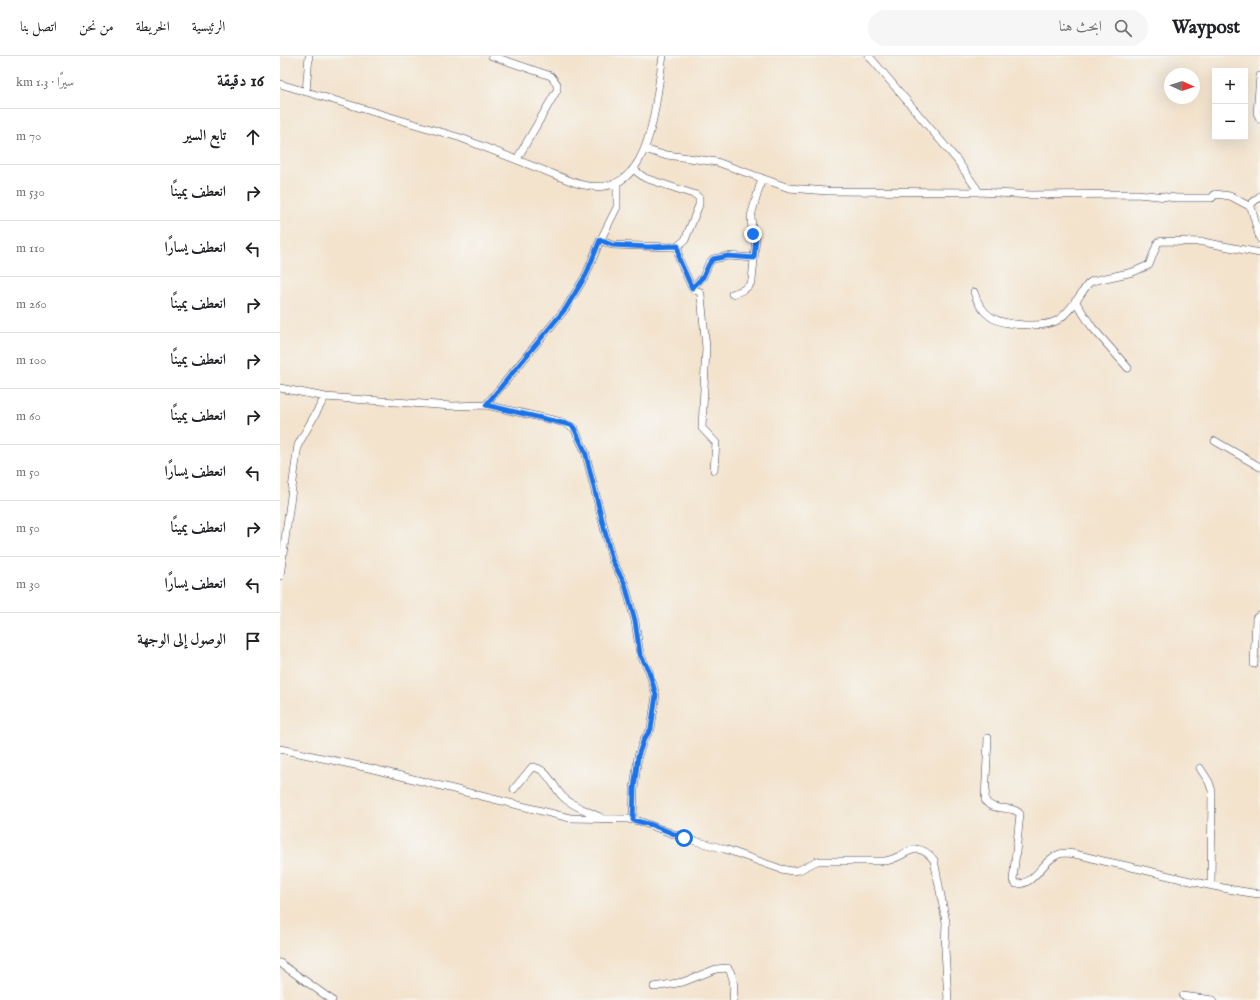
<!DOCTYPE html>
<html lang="ar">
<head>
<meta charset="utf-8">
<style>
  body { margin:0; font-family:"IM FELL English",Amiri,serif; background:#f6f6f6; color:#202124; direction:rtl }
  .controls { position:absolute; right:12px; top:12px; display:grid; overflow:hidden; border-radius:0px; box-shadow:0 4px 16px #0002 }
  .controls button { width:36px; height:36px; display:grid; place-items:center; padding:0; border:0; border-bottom:1px solid #e0e0e0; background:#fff; color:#202124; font:20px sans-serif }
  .compass { position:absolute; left:884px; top:12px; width:36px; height:36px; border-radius:50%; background:#fff; box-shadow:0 4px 16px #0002; rotate:93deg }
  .stop { position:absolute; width:12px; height:12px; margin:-9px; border:3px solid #1a73e8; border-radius:50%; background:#fff }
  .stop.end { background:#1a73e8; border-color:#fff; box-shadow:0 1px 4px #0008 }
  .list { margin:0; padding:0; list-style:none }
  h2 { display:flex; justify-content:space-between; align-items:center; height:52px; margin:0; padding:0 16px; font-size:17px }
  h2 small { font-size:13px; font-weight:400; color:#757577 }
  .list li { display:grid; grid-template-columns:26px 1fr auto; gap:12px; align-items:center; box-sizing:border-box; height:56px; padding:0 16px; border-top:1px solid #e0e0e0 }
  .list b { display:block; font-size:15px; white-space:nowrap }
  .list em { font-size:13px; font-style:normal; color:#757577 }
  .icon { flex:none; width:22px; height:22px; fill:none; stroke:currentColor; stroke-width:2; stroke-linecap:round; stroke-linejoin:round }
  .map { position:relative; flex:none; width:980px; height:944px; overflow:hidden; direction:ltr }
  header { display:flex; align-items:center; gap:24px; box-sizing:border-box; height:56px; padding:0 20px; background:#fff; border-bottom:1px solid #e0e0e0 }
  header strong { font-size:19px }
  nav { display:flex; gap:22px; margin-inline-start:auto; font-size:14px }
  .search { width:280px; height:36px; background:#f6f6f6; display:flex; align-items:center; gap:10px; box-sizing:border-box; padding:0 14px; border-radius:22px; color:#757577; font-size:15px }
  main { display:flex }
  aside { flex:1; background:#fff }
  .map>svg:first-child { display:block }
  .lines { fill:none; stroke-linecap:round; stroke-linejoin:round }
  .minor-casing { stroke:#413f51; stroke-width:8 }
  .minor { stroke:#fff; stroke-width:7 }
  .route { stroke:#1a73e8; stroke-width:5 }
</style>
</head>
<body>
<header>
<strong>Waypost</strong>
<div class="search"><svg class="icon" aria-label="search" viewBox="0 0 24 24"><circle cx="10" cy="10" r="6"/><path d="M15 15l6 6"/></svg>ابحث هنا</div>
<nav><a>الرئيسية</a><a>الخريطة</a><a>من نحن</a><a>اتصل بنا</a></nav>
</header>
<main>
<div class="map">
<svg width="980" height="944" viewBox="0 0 980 944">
  <rect width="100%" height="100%" fill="#f6f6f2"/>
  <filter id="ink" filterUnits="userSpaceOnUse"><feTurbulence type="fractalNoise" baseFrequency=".025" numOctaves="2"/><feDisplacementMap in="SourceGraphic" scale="8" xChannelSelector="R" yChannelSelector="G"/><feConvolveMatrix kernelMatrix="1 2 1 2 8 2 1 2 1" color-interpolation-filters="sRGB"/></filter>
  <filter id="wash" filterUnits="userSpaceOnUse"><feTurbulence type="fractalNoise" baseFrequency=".012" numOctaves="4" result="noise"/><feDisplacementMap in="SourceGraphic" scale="16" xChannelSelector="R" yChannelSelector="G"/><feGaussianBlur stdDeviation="0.9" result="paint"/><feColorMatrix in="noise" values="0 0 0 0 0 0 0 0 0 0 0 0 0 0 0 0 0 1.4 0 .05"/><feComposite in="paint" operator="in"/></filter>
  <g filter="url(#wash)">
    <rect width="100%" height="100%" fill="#f3e3cd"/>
  </g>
  <g filter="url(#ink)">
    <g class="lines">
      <defs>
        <path id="minor" d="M212,0L271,20L277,28V34L237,103
          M589,0L677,104L699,136
          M980,20L977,57L980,63
          M0,28L181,82L296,127C373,151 374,50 383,0
          M26,36L29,0
          M365,93L380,98L437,106L509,132L547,135L699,136L751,139L857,138L897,142H932L935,138L950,140L971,151L980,183
          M969,150L980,140
          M320,184L332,189L391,191L398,190L405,184L419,149V142L416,139L365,122L353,113
          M398,190L399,203L411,230L413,233L420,236L421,239L426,292L422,372L436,387L434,414
          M412,232L423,221L429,207L433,203L448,200L474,202
          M694,236C697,247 702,255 711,261C724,270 765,272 778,264C791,255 799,240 808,228L812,225L853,216L869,209L878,186L883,185L923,186L980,197
          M452,238C461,235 468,233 472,225L476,182L472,174L471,160L482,122
          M795,245L812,271L848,312
          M0,332L45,341L87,344L172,350L206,349L282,366L294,372L305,395L332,504L345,528L355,565L360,598L369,615L376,639L371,673L364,683L358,700L354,733L353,764
          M206,349L286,252L306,219L319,187L337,151V128
          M935,385L980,411
          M0,520L18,389L45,341
          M974,608L976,562L980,559
          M708,682L705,744C712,757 732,748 740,758L733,824L736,828C757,830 764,797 786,797C800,798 814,803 828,806C879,816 928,832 980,838
          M0,693L89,712L290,762L348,763L359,765L404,782L445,793L501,813L512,815L519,814L537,805H605C626,802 635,781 654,804L666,866L665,893L668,944
          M920,712L929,726L932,735L931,829
          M234,733L252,711C268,712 273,731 283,741C292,750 308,755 320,761
          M0,907L52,944
          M374,931L403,926L436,913L448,912C455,922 454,933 453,944
          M903,940L933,944"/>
      </defs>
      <use href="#minor" class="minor-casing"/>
      <use href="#minor" class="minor"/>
    </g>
  </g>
  <g class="lines" filter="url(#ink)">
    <path class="route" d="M404,782L372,769L353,764L354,733L358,700L364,683L371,673L376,639L369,615L360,598L355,565L345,528L332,504L305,395L294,372L291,369L206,349L286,252L306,219L320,184L332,189L368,191L398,190L399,203L412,232L423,221L429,208L433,203L448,200L474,202L476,182L473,178"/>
  </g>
</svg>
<div class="controls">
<button>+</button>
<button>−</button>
</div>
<svg class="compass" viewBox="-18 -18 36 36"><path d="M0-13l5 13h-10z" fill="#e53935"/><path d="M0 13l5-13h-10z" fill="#757577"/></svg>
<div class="stop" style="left:404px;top:782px"></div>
<div class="stop end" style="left:473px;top:178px"></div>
</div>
<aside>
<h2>16 دقيقة<small>سيرًا · 1.3 km</small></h2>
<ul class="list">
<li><svg class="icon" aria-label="ahead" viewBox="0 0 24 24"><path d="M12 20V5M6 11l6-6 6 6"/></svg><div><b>تابع السير</b></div><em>70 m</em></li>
<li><svg class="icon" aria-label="right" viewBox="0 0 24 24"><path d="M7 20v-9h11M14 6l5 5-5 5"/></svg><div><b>انعطف يمينًا</b></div><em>530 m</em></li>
<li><svg class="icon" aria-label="left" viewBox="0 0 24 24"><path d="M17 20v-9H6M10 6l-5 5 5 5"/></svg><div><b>انعطف يسارًا</b></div><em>110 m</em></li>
<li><svg class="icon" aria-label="right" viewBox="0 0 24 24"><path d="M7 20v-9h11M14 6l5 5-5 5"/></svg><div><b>انعطف يمينًا</b></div><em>260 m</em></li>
<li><svg class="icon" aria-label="right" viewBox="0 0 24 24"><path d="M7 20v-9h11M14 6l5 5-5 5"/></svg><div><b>انعطف يمينًا</b></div><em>100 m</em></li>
<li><svg class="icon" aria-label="right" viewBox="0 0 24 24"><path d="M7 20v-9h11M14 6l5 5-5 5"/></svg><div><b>انعطف يمينًا</b></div><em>60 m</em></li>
<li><svg class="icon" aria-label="left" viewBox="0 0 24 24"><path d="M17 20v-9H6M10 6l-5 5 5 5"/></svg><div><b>انعطف يسارًا</b></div><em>50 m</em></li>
<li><svg class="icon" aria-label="right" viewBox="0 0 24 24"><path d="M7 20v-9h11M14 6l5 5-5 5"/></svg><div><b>انعطف يمينًا</b></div><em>50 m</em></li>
<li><svg class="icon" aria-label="left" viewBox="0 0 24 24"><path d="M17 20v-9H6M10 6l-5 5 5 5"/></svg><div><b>انعطف يسارًا</b></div><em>30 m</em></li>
<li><svg class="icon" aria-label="arrive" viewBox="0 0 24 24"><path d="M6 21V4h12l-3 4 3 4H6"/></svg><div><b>الوصول إلى الوجهة</b></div></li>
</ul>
</aside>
</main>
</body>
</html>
